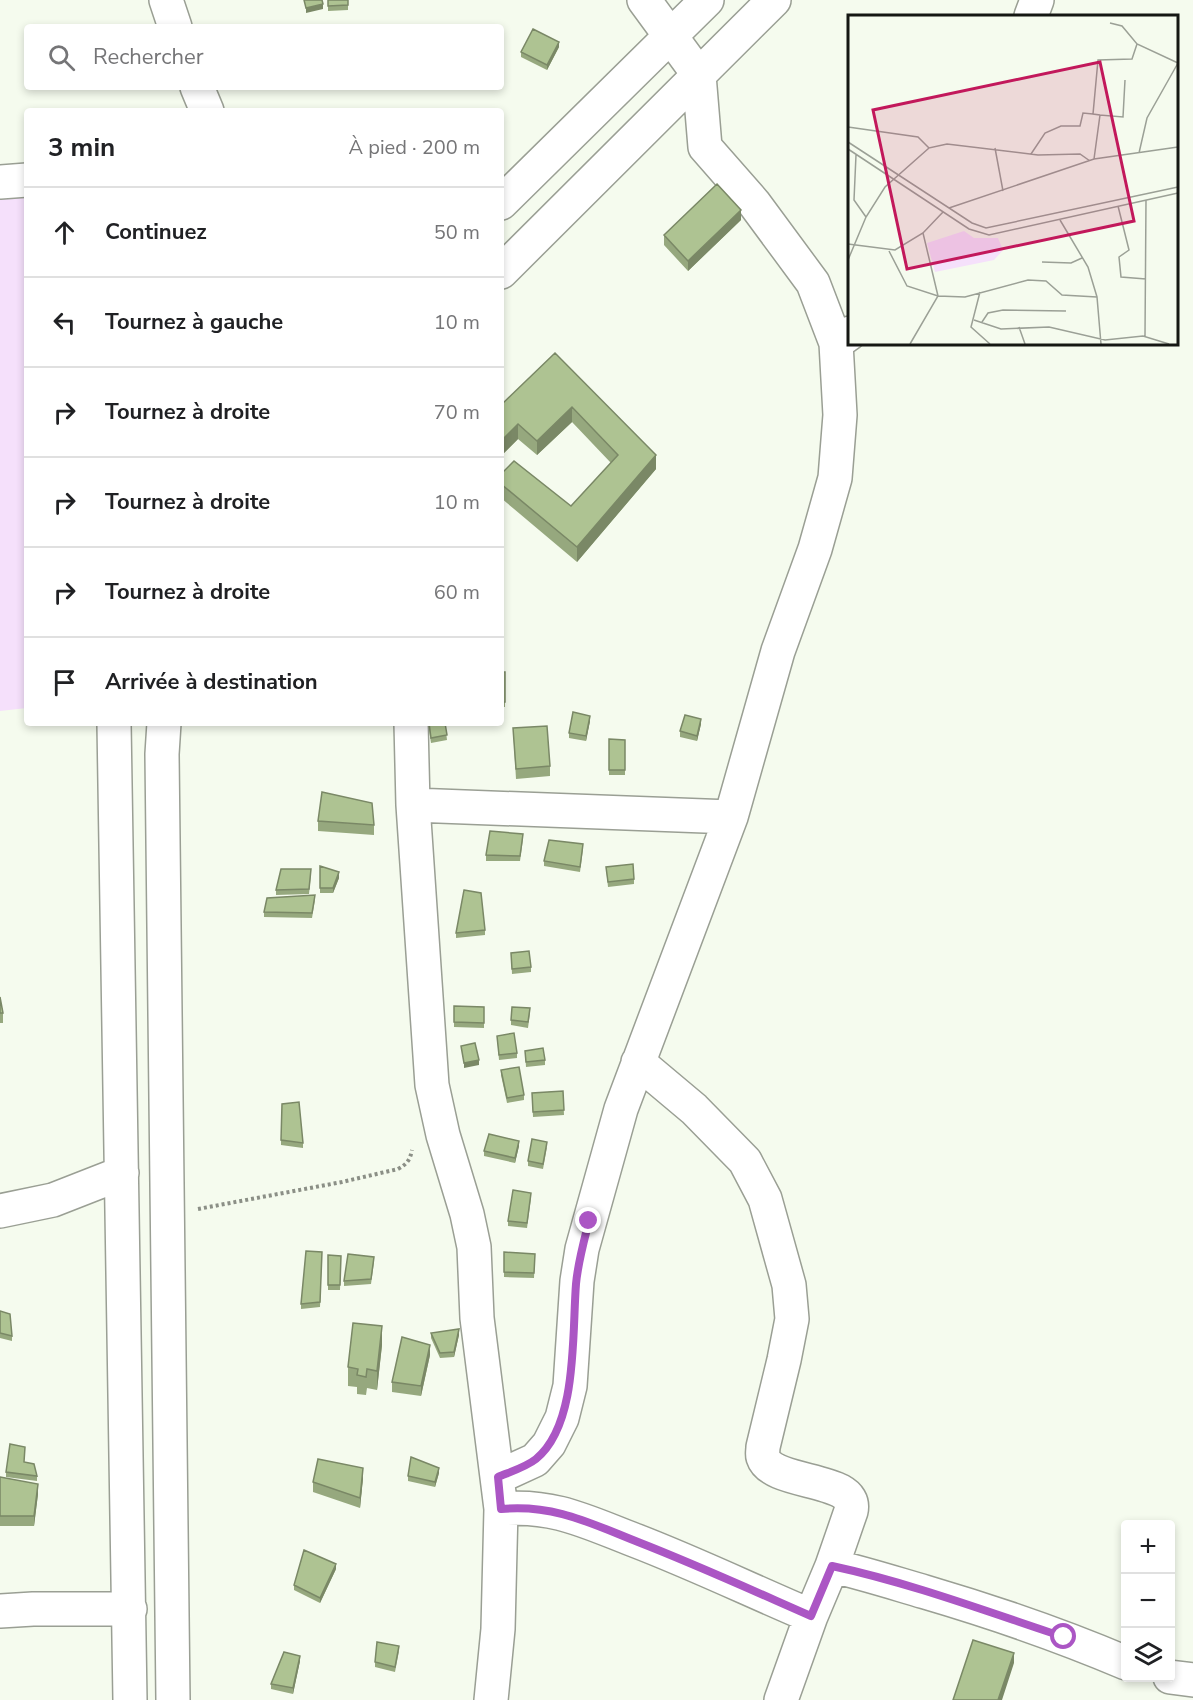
<!DOCTYPE html>
<html lang="fr">
<head>
<meta charset="utf-8">
<style>
  body { margin:0; font-family:"Nunito Sans",sans-serif; background:#f6f6f6; color:#202124 }
  .controls { position:absolute; right:18px; bottom:18px; display:grid; overflow:hidden; border-radius:6px; box-shadow:0 3px 9px #0003 }
  .controls button { width:54px; height:54px; display:grid; place-items:center; padding:0; border:0; border-bottom:2px solid #e0e0e0; background:#fff; color:#202124; font:30px sans-serif }
  .stop { position:absolute; width:18px; height:18px; margin:-14px; border:4px solid #ab56c4; border-radius:50%; background:#fff }
  .stop.end { background:#ab56c4; border-color:#fff; box-shadow:0 2px 6px #0008 }
  .list { margin:0; padding:0; list-style:none }
  h2 { display:flex; justify-content:space-between; align-items:center; height:78px; margin:0; padding:0 24px; font-size:26px }
  h2 small { font-size:20px; font-weight:400; color:#757577 }
  .list li { display:grid; grid-template-columns:39px 1fr auto; gap:18px; align-items:center; box-sizing:border-box; height:90px; padding:0 24px; border-top:2px solid #e0e0e0 }
  .list b { display:block; font-size:22px; white-space:nowrap }
  .list em { font-size:20px; font-style:normal; color:#757577 }
  .icon { flex:none; width:33px; height:33px; fill:none; stroke:currentColor; stroke-width:2; stroke-linecap:round; stroke-linejoin:round }
  .map { position:relative; flex:none; width:1193px; height:1700px; overflow:hidden }
  .search { position:absolute; background:#fff; box-shadow:0 3px 9px #0003; left:24px; top:24px; width:480px; height:66px; display:flex; align-items:center; gap:15px; box-sizing:border-box; padding:0 21px; border-radius:6px; color:#757577; font-size:22px }
  .panel { position:absolute; background:#fff; box-shadow:0 3px 9px #0003; left:24px; top:108px; width:480px; height:618px; border-radius:6px }
  .map>svg:first-child { display:block }
  .green { fill:#f5e0fb }
  .lines { fill:none; stroke-linecap:round; stroke-linejoin:round }
  .minor-casing { stroke:#9a9f94; stroke-width:36 }
  .path { stroke:#8b8f86; stroke-width:4; stroke-dasharray:3 3; stroke-linecap:butt }
  .minor { stroke:#fff; stroke-width:33 }
  .wall { fill:#96a87e }
  .shaded-wall { fill:#7a8866 }
  .building { fill:#aec392; stroke:#7a8866; stroke-width:1.5 }
  .route { stroke:#ab56c4; stroke-width:8 }
  .inset-road { fill:none; stroke:#9ba096; stroke-width:1.5 }
  .view { fill:#c2185b; fill-opacity:0.15; stroke:#c2185b; stroke-width:3 }
  .inset-edge { fill:none; stroke:#151713; stroke-width:3 }
</style>
</head>
<body>
<div class="map">
<svg width="1193" height="1700" viewBox="0 0 1193 1700">
  <rect width="100%" height="100%" fill="#f5fbee"/>
  <path class="green" d="M27,188V708L0,711V190Z"/>
  <g class="lines">
    <defs>
      <path id="minor" d="M166,0L175,27
        M644,0L699,75L705,147L754,203L813,283L836,343
        M1031,16L1037,0
        M197,87L207,111
        M0,182L27,180
        M501,203L707,0
        M501,272L774,0
        M114,723L130,1700
        M164,723L162,754L173,1700
        M411,723L413,805L432,1085L443,1135L467,1214L474,1247L477,1318L501,1509L498,1629L491,1700
        M413,805L731,817
        M638,1062L694,1109L745,1161L765,1199L789,1285L792,1319L784,1360L763,1447C763,1451 762,1454 763,1457C772,1486 859,1476 851,1511L832,1566
        M0,1211L53,1200L122,1173
        M498,1477L535,1460L549,1444L562,1418L570,1386L577,1281L582,1249L621,1109L731,817L778,651L815,549L835,478L840,415L836,343L850,333
        M501,1509C553,1504 587,1522 634,1540C694,1563 752,1591 811,1616L781,1700
        M0,1611L33,1609H130
        M811,1616L832,1566C863,1573 894,1583 925,1592C993,1612 1060,1635 1126,1663
        M1170,1677L1193,1680"/>
    </defs>
    <use href="#minor" class="minor-casing"/>
    <path class="path" d="M198,1209L342,1182L398,1169C407,1164 410,1160 412,1150"/>
    <use href="#minor" class="minor"/>
  </g>
  <path class="wall" d="M328,0H348V10L328,11Z
    M559,47L547,70L521,57V52Z
    M741,220L688,271L664,245V235Z
    M555,353L656,469L577,562L501,498V474L571,506L611,463L572,422L537,455L518,439L501,456V405Z
    M501,672H505V707H501Z
    M590,721L586,741L569,738V733Z
    M428,723H445L447,740L431,743Z
    M701,724L697,741L680,737V731Z
    M513,728L550,766V776L516,779Z
    M609,739L625,740V775H609Z
    M318,821L374,825V835L318,831Z
    M523,839L520,861H486V855Z
    M583,849L580,872L544,866V861Z
    M320,866L339,878L333,893H320Z
    M606,867L634,879V884L608,887Z
    M311,874L309,894L276,895V890Z
    M315,900L312,918L264,917V912Z
    M485,930V935L456,938V933Z
    M511,953L531,967V972L512,974Z
    M0,997L3,1013V1023H0Z
    M454,1006L484,1007V1028L454,1027Z
    M530,1013L528,1028L511,1025V1020Z
    M497,1036L517,1053V1058L499,1060Z
    M525,1051L545,1060V1065L526,1067Z
    M501,1070L524,1095V1100L507,1103L501,1075Z
    M563,1091L564,1115L533,1117L532,1093Z
    M281,1140L303,1143V1148L281,1145Z
    M519,1146L515,1163L484,1156V1151Z
    M547,1147L543,1169L528,1166V1161Z
    M531,1198L527,1228L508,1226V1221Z
    M322,1252L320,1307L301,1309V1304Z
    M504,1252L535,1254L534,1278L504,1277Z
    M328,1255L341,1256L340,1290H328Z
    M374,1262L371,1284L344,1286V1281Z
    M0,1311L12,1336V1341L0,1338Z
    M431,1333L459,1335L454,1357L440,1358L431,1338Z
    M382,1345L377,1390L367,1388L366,1395L357,1394V1387L348,1386V1367Z
    M430,1355L421,1396L392,1392V1382Z
    M24,1462L37,1476V1481L6,1477V1472Z
    M439,1473L435,1487L408,1481V1476Z
    M0,1477L38,1494L34,1526H0Z
    M363,1478L360,1508L313,1492V1482Z
    M336,1569L320,1603L294,1590V1585Z
    M399,1651L395,1672L375,1667V1662Z
    M300,1661L293,1694L271,1689V1684Z"/>
  <path class="shaded-wall" d="M323,4V9L306,13V8Z
    M559,42V47L547,70V65Z
    M741,210V220L688,271V261Z
    M572,407V422L537,455V441Z
    M518,424V439L501,456V441Z
    M656,455V469L577,562V547Z
    M590,716V721L586,741V736Z
    M701,719V724L697,741V736Z
    M339,872V878L333,893V888Z
    M479,1060V1065L464,1068V1063Z
    M519,1141V1146L515,1163V1158Z
    M382,1326V1345L377,1390V1371Z
    M459,1329V1335L454,1357V1352Z
    M430,1345V1355L421,1396V1386Z
    M363,1468V1478L360,1508V1498Z
    M439,1468V1473L435,1487V1482Z
    M38,1484V1494L34,1526V1516Z
    M336,1564V1569L320,1603V1598Z
    M1014,1653V1663L1002,1700H998Z
    M300,1656V1661L293,1694V1688Z"/>
  <path class="building" d="M304,0H322L323,4L306,8Z
    M328,0H348V5L328,6Z
    M533,29L559,42L547,65L521,52Z
    M717,184L741,210L688,261L664,235Z
    M555,353L656,455L577,547L501,484V474L514,461L571,506L618,455L572,407L537,441L518,424L501,441V405Z
    M501,672H505V702H501Z
    M573,712L590,716L586,736L569,733Z
    M685,715L701,719L697,736L680,731Z
    M429,723H445L447,735L431,738Z
    M547,726L550,766L516,769L513,728Z
    M609,739L625,740V770H609Z
    M322,792L372,803L374,825L318,821Z
    M490,831L523,834L520,856L486,855Z
    M549,840L583,844L580,867L544,861Z
    M633,864L634,879L608,882L606,867Z
    M320,866L339,872L333,888H320Z
    M281,869H311L309,889L276,890Z
    M464,890L481,893L485,930L456,933Z
    M315,895L312,913L264,912L267,898Z
    M529,951L531,967L512,969L511,953Z
    M0,997L3,1013H0Z
    M454,1006L484,1007V1023L454,1022Z
    M512,1007L530,1008L528,1022L511,1020Z
    M514,1033L517,1053L499,1055L497,1036Z
    M475,1043L479,1060L464,1063L461,1046Z
    M543,1048L545,1060L526,1062L525,1051Z
    M519,1067L524,1095L507,1098L501,1070Z
    M563,1091L564,1110L533,1112L532,1093Z
    M299,1102L303,1143L281,1140L282,1104Z
    M489,1134L519,1141L515,1158L484,1151Z
    M532,1139L547,1142L543,1164L528,1161Z
    M513,1190L531,1193L527,1223L508,1221Z
    M306,1251L322,1252L320,1302L301,1304Z
    M504,1252L535,1254L534,1273L504,1272Z
    M348,1254L374,1257L371,1279L344,1281Z
    M328,1255L341,1256L340,1285H328Z
    M0,1311L10,1314L12,1336L0,1333Z
    M353,1323L382,1326L377,1371L367,1369L366,1377L357,1375L358,1369L348,1367Z
    M459,1329L454,1352L440,1353L431,1333Z
    M402,1337L430,1345L421,1386L392,1382Z
    M10,1444L25,1447L24,1462L34,1464L37,1476L6,1472Z
    M411,1457L439,1468L435,1482L408,1476Z
    M318,1459L363,1468L360,1498L313,1482Z
    M0,1477L38,1484L34,1516H0Z
    M304,1550L336,1564L320,1598L294,1585Z
    M973,1640L1014,1653L998,1700H953Z
    M377,1642L399,1646L395,1667L375,1662Z
    M284,1652L300,1656L293,1688L271,1684Z"/>
  <g class="lines">
    <path class="route" d="M589,1221C584,1241 578,1262 576,1284C572,1334 578,1425 536,1459C526,1467 510,1472 498,1477L501,1509C554,1504 590,1523 638,1542C697,1565 754,1591 811,1616L832,1566C911,1583 988,1612 1064,1637"/>
  </g>
  <g transform="translate(848 15)">
    <rect width="330" height="330" fill="#f5fbee"/>
    <path d="M116,216L126,223H150L155,235L146,245L87,257L79,228Z" fill="#f5e0fb"/>
    <path class="inset-road" d="M262,8L274,11L289,29L330,48M252,100L245,99L250,45L284,44L289,29M0,112L70,122L81,133L99,129L190,140L232,139L242,146M0,127L124,208L138,213L330,172M147,133L155,176M0,134L121,214L141,220L330,178M291,138L299,103L330,48M183,139L197,118L213,111H232L235,98L245,99M8,140L6,185L18,202M246,144L252,100L275,102L277,65M270,191L281,235L271,242L273,262L298,264M101,193L246,144L330,132M212,205L240,252L249,282L253,329M0,229L47,235L75,218L95,197M41,236L59,271L90,281L117,282L180,265L198,266L214,280L249,282M0,245L18,202L37,172L81,133M194,247L223,248L234,243M132,277L123,312L142,329M126,305L153,314L201,312L257,325L295,321L321,329M134,307L140,298L155,295L218,296M171,312L177,329M297,321L298,185M62,329L90,281L75,218"/>
    <path class="view" d="M252,47L286,206L59,254L25,95Z"/>
    <rect width="330" height="330" class="inset-edge"/>
  </g>
</svg>
<div class="controls">
<button>+</button>
<button>−</button>
<button><svg class="icon" aria-label="layers" viewBox="0 0 24 24"><path d="M12 4l9 5-9 5-9-5zM3 14l9 5 9-5"/></svg></button>
</div>
<div class="stop" style="left:1064px;top:1637px"></div>
<div class="stop end" style="left:589px;top:1221px"></div>
<div class="search"><svg class="icon" aria-label="search" viewBox="0 0 24 24"><circle cx="10" cy="10" r="6"/><path d="M15 15l6 6"/></svg>Rechercher</div>
<section class="panel">
<h2>3 min<small>À pied · 200 m</small></h2>
<ul class="list">
<li><svg class="icon" aria-label="ahead" viewBox="0 0 24 24"><path d="M12 20V5M6 11l6-6 6 6"/></svg><div><b>Continuez</b></div><em>50 m</em></li>
<li><svg class="icon" aria-label="left" viewBox="0 0 24 24"><path d="M17 20v-9H6M10 6l-5 5 5 5"/></svg><div><b>Tournez à gauche</b></div><em>10 m</em></li>
<li><svg class="icon" aria-label="right" viewBox="0 0 24 24"><path d="M7 20v-9h11M14 6l5 5-5 5"/></svg><div><b>Tournez à droite</b></div><em>70 m</em></li>
<li><svg class="icon" aria-label="right" viewBox="0 0 24 24"><path d="M7 20v-9h11M14 6l5 5-5 5"/></svg><div><b>Tournez à droite</b></div><em>10 m</em></li>
<li><svg class="icon" aria-label="right" viewBox="0 0 24 24"><path d="M7 20v-9h11M14 6l5 5-5 5"/></svg><div><b>Tournez à droite</b></div><em>60 m</em></li>
<li><svg class="icon" aria-label="arrive" viewBox="0 0 24 24"><path d="M6 21V4h12l-3 4 3 4H6"/></svg><div><b>Arrivée à destination</b></div></li>
</ul>
</section>
</div>
</body>
</html>
